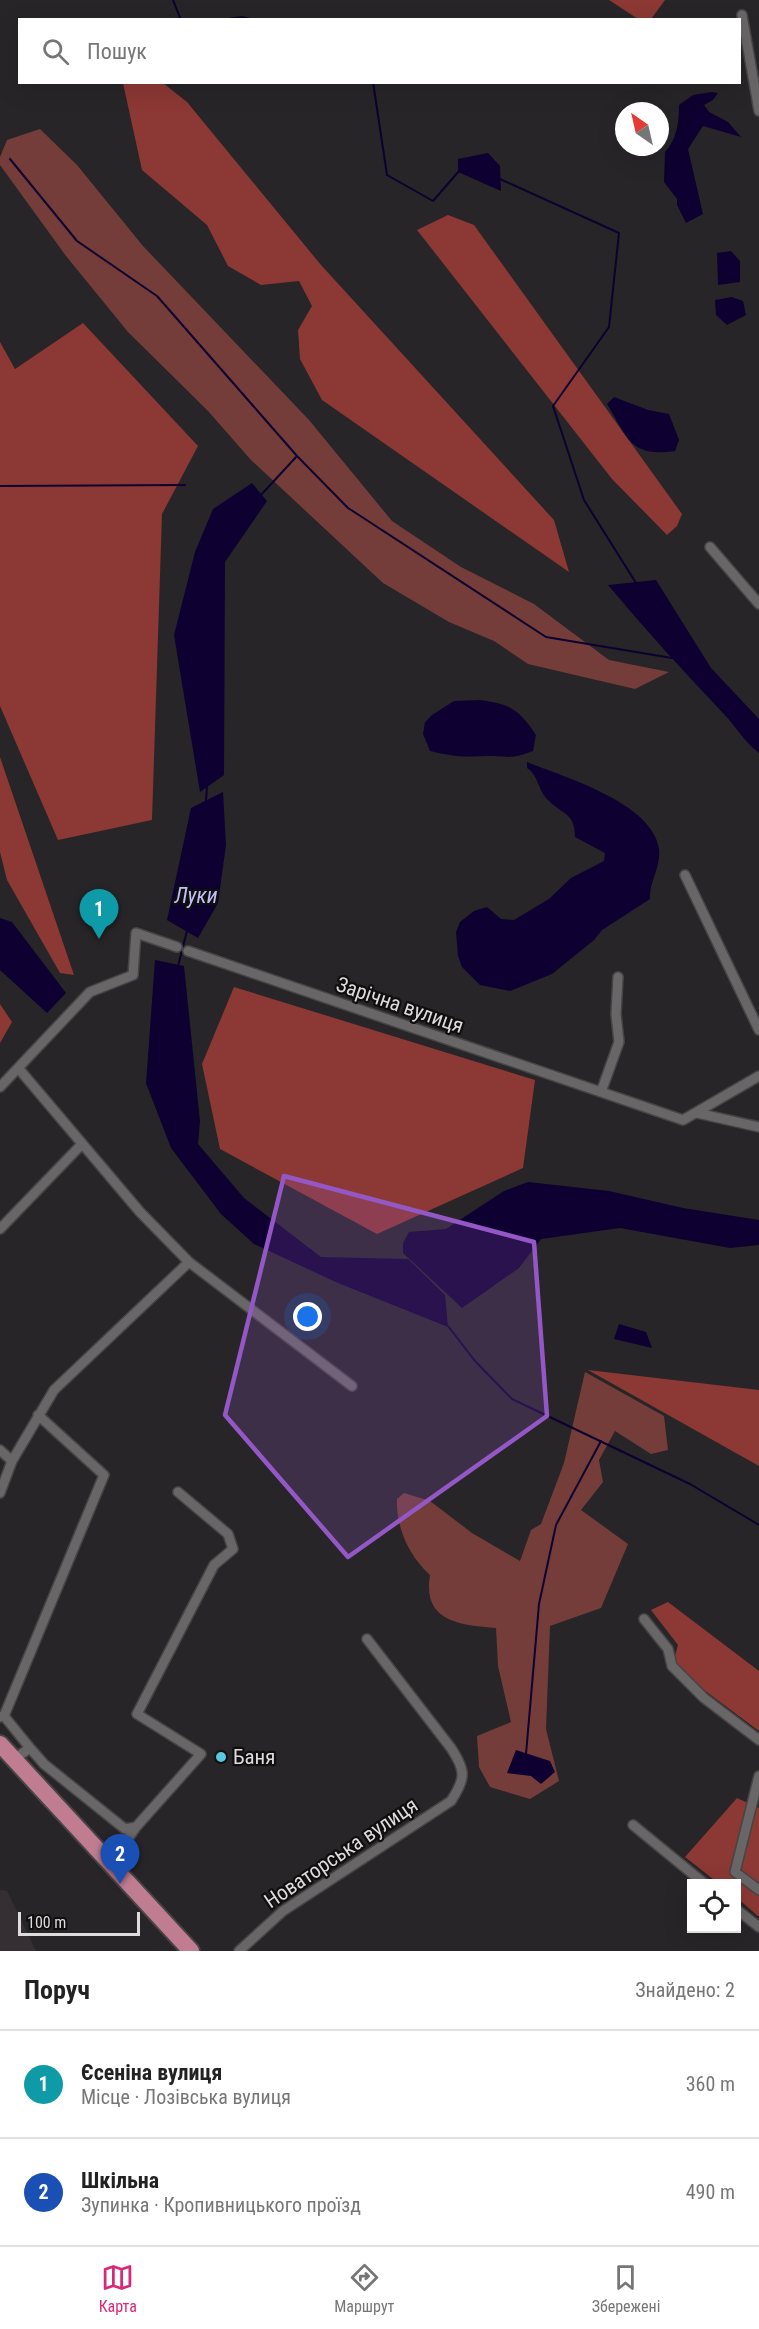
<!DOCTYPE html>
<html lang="uk">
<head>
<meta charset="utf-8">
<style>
  body { margin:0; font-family:"Roboto Condensed",sans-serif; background:#f6f6f6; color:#222 }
  .controls { position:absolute; right:18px; bottom:18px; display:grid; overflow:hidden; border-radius:0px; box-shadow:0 6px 24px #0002 }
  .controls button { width:54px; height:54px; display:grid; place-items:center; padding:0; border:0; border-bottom:2px solid #e0e0e0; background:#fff; color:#222; font:30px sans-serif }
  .compass { position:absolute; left:615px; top:102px; width:54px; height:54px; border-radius:50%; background:#fff; box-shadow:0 6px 24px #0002; rotate:326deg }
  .scale { position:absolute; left:18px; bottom:15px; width:122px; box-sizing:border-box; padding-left:6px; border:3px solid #dedcdd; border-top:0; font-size:16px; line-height:21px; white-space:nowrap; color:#dedcdd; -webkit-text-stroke:4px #100f0f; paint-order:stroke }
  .you { position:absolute; left:308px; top:1317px; width:21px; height:21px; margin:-15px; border:4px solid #fff; border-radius:50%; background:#1a73e8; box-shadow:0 0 0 9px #1a73e833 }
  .badge { display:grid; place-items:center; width:39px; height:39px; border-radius:50%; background:#db2777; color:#fff; font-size:20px; font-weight:700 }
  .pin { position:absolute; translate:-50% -50px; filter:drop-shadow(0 2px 3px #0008) }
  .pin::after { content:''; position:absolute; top:32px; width:21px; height:18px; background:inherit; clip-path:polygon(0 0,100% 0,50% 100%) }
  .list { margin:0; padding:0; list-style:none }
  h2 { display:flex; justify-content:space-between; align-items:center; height:78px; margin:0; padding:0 24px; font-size:26px }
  h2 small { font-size:20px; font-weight:400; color:#767676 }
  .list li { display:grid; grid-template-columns:39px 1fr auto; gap:18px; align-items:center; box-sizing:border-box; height:108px; padding:0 24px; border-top:2px solid #e0e0e0 }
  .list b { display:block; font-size:22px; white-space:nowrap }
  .list p { margin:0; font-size:20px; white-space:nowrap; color:#767676 }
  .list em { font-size:20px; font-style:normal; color:#767676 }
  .icon { flex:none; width:33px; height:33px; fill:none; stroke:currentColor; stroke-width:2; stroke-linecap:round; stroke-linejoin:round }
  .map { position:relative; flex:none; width:759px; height:1951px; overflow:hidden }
  .search { position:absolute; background:#fff; box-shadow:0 6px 24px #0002; left:18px; right:18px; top:18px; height:66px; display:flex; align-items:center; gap:15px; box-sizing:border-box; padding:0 21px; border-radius:0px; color:#767676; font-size:22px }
  .sheet { height:294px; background:#fff }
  nav { display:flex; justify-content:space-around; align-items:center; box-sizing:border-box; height:84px; border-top:2px solid #e0e0e0; background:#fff; font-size:16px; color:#767676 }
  nav a { display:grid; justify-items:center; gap:3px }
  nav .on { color:#db2777 }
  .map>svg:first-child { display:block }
  .built { fill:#352f33 }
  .green { fill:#743d39 }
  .forest { fill:#8c3834 }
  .water { fill:#0e0030 }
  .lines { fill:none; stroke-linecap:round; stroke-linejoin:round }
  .stream { stroke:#0e0030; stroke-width:2 }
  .minor-casing { stroke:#464445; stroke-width:12 }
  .trunk-casing { stroke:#464445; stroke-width:20 }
  .minor { stroke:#696668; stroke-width:9 }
  .trunk { stroke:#c07c91; stroke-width:16 }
  .marked { fill:#9458c6; fill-opacity:0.2; stroke:#9458c6; stroke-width:4.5; stroke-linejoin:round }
  .poi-dot { fill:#57c9e1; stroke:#100f0f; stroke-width:2 }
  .labels { text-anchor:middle; stroke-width:4.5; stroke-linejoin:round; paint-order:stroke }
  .street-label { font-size:21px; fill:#dedcdd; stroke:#100f0f }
  .poi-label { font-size:21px; fill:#dedcdd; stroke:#100f0f; text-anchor:start }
  .water-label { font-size:22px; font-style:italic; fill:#c2befc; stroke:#100f0f }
</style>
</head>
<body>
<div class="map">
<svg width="759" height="1951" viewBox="0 0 759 1951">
  <rect width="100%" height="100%" fill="#272527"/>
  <path class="built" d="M0,1890L7,1891L36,1951H0Z"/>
  <path class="green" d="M40,129L77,165L143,246L309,420L392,521L461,567L534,604L609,660L669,672L635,689L528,664L494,641L449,622L383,583L251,460L208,411L128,332L66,256L0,165V157L7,140Z
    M585,1372L664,1416L668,1450L651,1454L615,1431L599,1460L603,1482L581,1510L628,1544L601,1608L550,1626L546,1729L559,1781L530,1799L490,1787L479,1767L477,1736L511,1722L498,1666L496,1628C460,1625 422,1622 430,1575C409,1556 396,1528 397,1499L404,1493L430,1501L472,1533L520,1561L531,1530L541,1524L564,1463Z"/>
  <path class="forest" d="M609,0H665L651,19H638Z
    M123,83H163L187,102L321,265L554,520L569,572L322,400L300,359L298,330L312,306L299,281L261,285L228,266L207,225L142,170Z
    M448,215L474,225L682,514L677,526L667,535L612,479L417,230Z
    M83,323L198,446L162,514L152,820L58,840L0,706V342L15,369Z
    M0,757L74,975L60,973L7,880L0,852Z
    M234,987L535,1080L523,1168L377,1234L220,1149L202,1064Z
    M0,1004L12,1022L0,1043Z
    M588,1370L759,1390V1466Z
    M668,1602L759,1671V1731L672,1666L678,1645L651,1610Z
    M737,1798L759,1808V1917L737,1898L736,1884L718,1883L685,1857Z"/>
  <path class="water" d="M712,92L718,93L713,100L704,105L709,112L728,122L741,137L703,126L688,149L703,214L686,223L677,205V199L664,182L665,152C677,139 679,122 679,105L693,95Z
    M488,153L500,166L501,191L458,172V159Z
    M731,251L740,261V282L718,285L717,253Z
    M732,297L743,301L746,315L727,325L716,315L715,300Z
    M614,397L648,410L669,414L679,440L675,451C630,458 627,437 607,404Z
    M252,483L267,501L225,562L224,775L200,792L174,635L195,552L213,509Z
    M656,580L711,668L759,719V753C743,741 736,726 722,712C683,671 645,629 608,585Z
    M480,700C510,704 519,709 536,735L533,751C510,760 508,756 487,756C462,757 455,757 430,751L423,734L425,722L432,715L454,701Z
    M527,762C564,777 653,803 659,849C661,868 649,882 650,899L602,930L594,940L552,974L510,991L480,985L462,967L458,956L456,932L460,922L474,911L487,907L501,919L514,920L549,899L571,878L604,861L605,853L575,837C575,812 562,815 548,800C538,791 539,776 527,768Z
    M223,792L226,845L218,903L198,938L167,920L191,808Z
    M0,918L12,922L66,993L47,1013L0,970Z
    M155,960L184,966L200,1121L198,1144L244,1198L321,1257L408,1259L445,1295L448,1327L338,1283L254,1244L221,1214L171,1148L146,1083Z
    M528,1182L609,1191L683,1208L759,1220V1245L730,1248L620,1228L541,1239L519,1268L462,1308L403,1253V1243L409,1232L446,1229L504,1191Z
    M619,1324L646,1332L652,1348L614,1339Z
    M516,1750L550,1761L555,1772L541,1784L531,1776L507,1773Z"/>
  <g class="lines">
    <path class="stream" d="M173,0L181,20
      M221,20L242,17L254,20
      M373,82L387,175L433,201L459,171
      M10,159L77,241L157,296L297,456L260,496
      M500,179L619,233L609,327L553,406L584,500L636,583
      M297,456L348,508L546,637L672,658
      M0,486L185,485
      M206,801L207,786
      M178,966L187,931
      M448,1326L475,1361L512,1399L690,1484L759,1525
      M526,1754L539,1604L556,1525L601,1441"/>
    <defs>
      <path id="minor" d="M742,15L759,111
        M710,547L759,604
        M685,875L759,1030
        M188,951L683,1120L759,1076
        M19,1069L140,1212L189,1262L352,1386
        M0,1087L90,992L133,975L136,933L177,947
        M601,1092L619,1042L616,1014L618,977
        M697,1113L759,1127
        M0,1229L82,1144
        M0,1450L12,1461
        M0,1493L12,1461L54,1390L189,1262
        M644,1619L668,1649L672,1666L704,1698L759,1740
        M4,1716L30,1748
        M0,1717L4,1716L104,1475L38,1415
        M14,1759L30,1748L44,1764L125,1829L136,1827
        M759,1776L735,1872L759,1890
        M633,1825L705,1884
        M111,1863L136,1827L201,1754L137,1714L214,1565L233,1549L228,1534L178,1492
        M736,1909L759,1927
        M239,1951L283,1911L451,1801C466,1778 466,1771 451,1748L367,1639"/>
      <path id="trunk" d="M0,1744L191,1951"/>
    </defs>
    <use href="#minor" class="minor-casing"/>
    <use href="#trunk" class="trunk-casing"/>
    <use href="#minor" class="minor"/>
    <use href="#trunk" class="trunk"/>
  </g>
  <path class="marked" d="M284,1176L534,1242L547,1416L348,1557L225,1415Z"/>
  <circle class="poi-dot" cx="221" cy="1757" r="6"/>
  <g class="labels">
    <g class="street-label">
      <text transform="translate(400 1005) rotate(19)" y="7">Зарічна вулиця</text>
      <text transform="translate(341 1853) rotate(-34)" y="7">Новаторська вулиця</text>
    </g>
    <g class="poi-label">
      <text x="233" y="1764">Баня</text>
    </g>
    <g class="water-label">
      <text x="196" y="903">Луки</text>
    </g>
  </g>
</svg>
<div class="controls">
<button><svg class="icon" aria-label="locate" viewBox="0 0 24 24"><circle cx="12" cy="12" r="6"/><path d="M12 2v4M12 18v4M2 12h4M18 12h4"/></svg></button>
</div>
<svg class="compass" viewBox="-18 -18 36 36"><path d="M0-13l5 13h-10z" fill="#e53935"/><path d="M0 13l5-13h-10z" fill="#767676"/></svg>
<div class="scale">100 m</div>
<div class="you"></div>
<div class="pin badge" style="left:99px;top:939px;background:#0f9aa8">1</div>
<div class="pin badge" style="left:120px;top:1884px;background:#1a4fb4">2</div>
<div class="search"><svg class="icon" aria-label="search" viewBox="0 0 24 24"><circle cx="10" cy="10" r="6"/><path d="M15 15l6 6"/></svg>Пошук</div>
</div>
<section class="sheet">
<h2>Поруч<small>Знайдено: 2</small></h2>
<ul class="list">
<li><span class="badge" style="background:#0f9aa8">1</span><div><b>Єсеніна вулиця</b><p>Місце · Лозівська вулиця</p></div><em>360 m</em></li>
<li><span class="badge" style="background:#1a4fb4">2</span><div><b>Шкільна</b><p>Зупинка · Кропивницького проїзд</p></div><em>490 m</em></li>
</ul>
</section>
<nav>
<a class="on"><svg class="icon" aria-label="map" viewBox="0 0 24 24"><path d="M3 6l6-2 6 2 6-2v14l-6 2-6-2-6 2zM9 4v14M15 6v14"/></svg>Карта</a>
<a><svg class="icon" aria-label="directions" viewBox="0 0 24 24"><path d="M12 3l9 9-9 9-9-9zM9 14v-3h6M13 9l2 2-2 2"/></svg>Маршрут</a>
<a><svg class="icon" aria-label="saved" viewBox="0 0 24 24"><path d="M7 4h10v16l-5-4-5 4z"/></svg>Збережені</a>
</nav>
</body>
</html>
